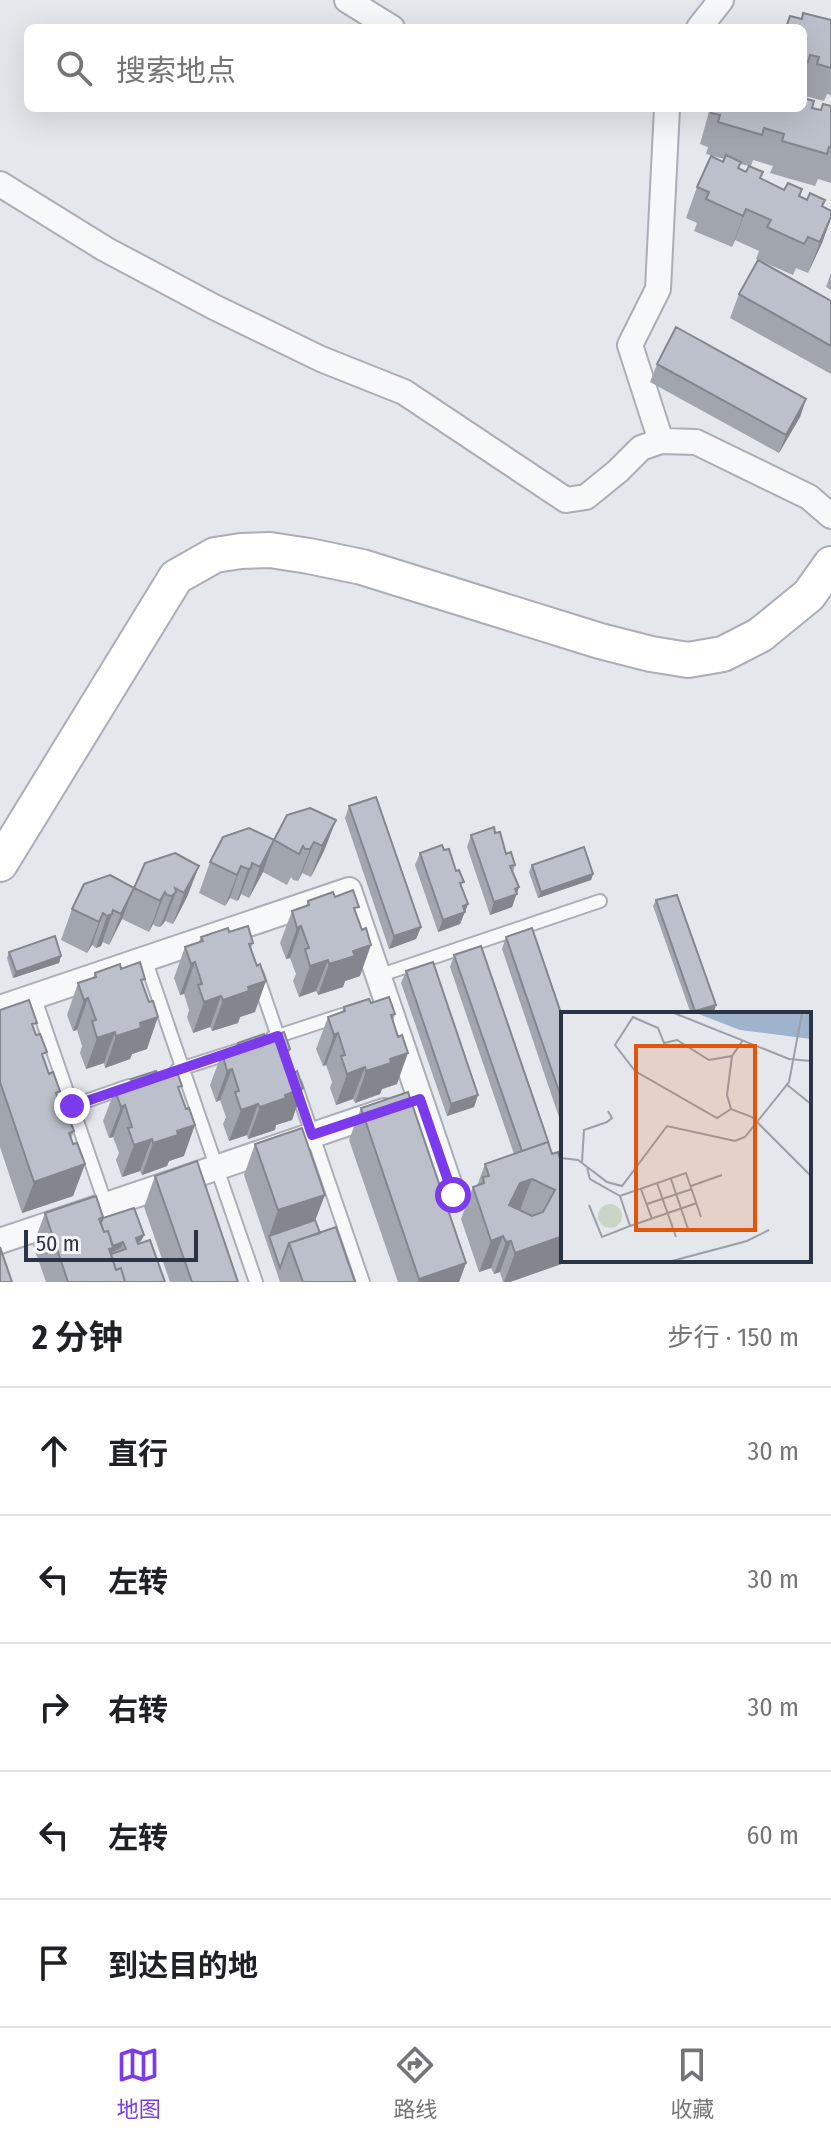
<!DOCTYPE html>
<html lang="zh">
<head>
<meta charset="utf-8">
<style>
  body { margin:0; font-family:"Fira Sans Condensed","Noto Sans SC",sans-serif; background:#f2f2f2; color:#202124 }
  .scale { position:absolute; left:24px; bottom:20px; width:174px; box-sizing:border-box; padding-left:8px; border:4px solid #2b3445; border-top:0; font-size:22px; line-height:28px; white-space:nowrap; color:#2b3445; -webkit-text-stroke:6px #f4f6f9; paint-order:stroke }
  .stop { position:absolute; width:24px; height:24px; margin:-18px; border:6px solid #7c3aed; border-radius:50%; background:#fff }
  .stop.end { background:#7c3aed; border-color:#fff; box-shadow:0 2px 8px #0008 }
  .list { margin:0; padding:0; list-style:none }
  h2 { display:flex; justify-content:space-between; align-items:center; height:104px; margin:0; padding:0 32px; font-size:34px }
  h2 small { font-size:26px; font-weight:400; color:#757577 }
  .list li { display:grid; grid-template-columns:52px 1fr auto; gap:24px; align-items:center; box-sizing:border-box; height:128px; padding:0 32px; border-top:2px solid #e0e0e0 }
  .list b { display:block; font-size:30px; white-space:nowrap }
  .list em { font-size:26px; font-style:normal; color:#757577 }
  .icon { flex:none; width:44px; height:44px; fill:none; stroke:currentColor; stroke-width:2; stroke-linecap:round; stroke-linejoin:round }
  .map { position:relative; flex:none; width:831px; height:1282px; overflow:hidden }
  .search { position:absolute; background:#fff; box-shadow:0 8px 32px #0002; left:24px; right:24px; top:24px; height:88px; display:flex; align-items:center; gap:20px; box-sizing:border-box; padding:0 28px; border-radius:12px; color:#757577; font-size:30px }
  .sheet { height:744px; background:#fff }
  nav { display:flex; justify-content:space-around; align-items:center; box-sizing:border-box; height:112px; border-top:2px solid #e0e0e0; background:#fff; font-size:22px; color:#757577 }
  nav a { display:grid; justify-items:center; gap:4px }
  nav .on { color:#7c3aed }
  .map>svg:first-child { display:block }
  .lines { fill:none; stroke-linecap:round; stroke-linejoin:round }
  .service-casing { stroke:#a9aeb7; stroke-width:16 }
  .minor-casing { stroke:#a9aeb7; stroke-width:28 }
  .secondary-casing { stroke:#a9aeb7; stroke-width:38 }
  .service { stroke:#f7f8fa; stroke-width:12 }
  .minor { stroke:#f7f8fa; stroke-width:24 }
  .secondary { stroke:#fff; stroke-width:34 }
  .wall { fill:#a1a5ae; fill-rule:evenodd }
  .shaded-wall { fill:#83868d }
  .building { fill:#bbc0ca; stroke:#83868d; stroke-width:2; fill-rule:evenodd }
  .route { stroke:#7c3aed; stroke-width:10 }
  .inset-road { fill:none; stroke:#9a9fa9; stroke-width:2 }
  .view { fill:#df570f; fill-opacity:0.15; stroke:#df570f; stroke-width:4 }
  .inset-edge { fill:none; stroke:#2b3445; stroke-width:4 }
</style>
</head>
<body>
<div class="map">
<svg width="831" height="1282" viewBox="0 0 831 1282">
  <rect width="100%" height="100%" fill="#e4e7ec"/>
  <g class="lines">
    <defs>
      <path id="service" d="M145,959L256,1282
        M257,975L282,1048
        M378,976L600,901
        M34,996L106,1205
        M272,1038L342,1015
        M177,1070L236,1051
        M295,1084L363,1282
        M72,1106L129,1086"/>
      <path id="minor" d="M347,0L392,28
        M699,28L721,0
        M0,184L105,249L214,307L321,359L404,392L566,500L586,497L618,471L641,448L661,441L696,442L809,497L831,516
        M661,441L630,345L658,289L667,108
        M0,1008L349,890L453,1195
        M0,1241L384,1111"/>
      <path id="secondary" d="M0,864L176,577L215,555L241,551L270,550L309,556L362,567L600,641L651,654L688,660L723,654L760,635L809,595L831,564"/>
    </defs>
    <use href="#service" class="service-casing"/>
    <use href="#minor" class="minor-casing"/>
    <use href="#secondary" class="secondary-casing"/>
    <use href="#service" class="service"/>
    <use href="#minor" class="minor"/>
    <use href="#secondary" class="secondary"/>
  </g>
  <path class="wall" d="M803,13L831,20V95L827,94L824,101L805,96L807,89L803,88V28H785L790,16L801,19Z
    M831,106V183L818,179L815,186L770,173L773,166L753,160L751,166L761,179L822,207L831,218L822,243L808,273L796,268L793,275L756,259L759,251L735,240L732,247L694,231L697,223L686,218L697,187L724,159L706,154L708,147L700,144L710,108H812L821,110ZM740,164L749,166L746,172L738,169Z
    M831,273V290L826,287Z
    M739,294L831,301V374L730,318Z
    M657,364L806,399L800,417L779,453L650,382Z
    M349,806L421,927L416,939L389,949L345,818Z
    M336,820L324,851L311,877L302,873L298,881L293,880L291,877L287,885L263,872L249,898L241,894L239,899L237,901L230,898L225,906L199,893L210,862Z
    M495,833L506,854L515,865L513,872L519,887L512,907L490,915L467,847L471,835Z
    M420,853L456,871L468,904L460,924L438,932L415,865Z
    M532,865L593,874L591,880L538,898L529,872Z
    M199,866L187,897L173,924L165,921L160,927L155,926L153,924L149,932L122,919L109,945L103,942L101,946L96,948L92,945L87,953L61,940L72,909Z
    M335,897L356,914L360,976L345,981L343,987L318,995L316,991L299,997L293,981L296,974L290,958L286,959L280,943L292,911L306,906L308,901Z
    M656,900L716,1005L714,1011L703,1014H691L653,906Z
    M229,932L253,943L251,949L255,1012L240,1017L238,1023L212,1031L210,1027L193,1033L187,1017L189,1010L184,994L180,995L174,978L185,947L199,942L201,937Z
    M506,937L563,1019V1129L502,949Z
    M9,952L61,956L59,963L13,978L7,958Z
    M454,955L552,1154L563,1260H568L567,1262L510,1282H503L500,1272L494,1274L491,1268L479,1272L461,1219L473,1187L477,1186L485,1164L514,1154L450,967Z
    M121,969L143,985L147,1049L132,1054L130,1059L105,1068L104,1063L86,1069L80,1053L82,1046L77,1030L73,1031L67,1015L78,983L93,978L95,973Z
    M406,971L478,1095L474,1107L447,1116L401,983Z
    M371,1003L395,1014L393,1021L397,1084L382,1089L380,1094L355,1103L353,1099L336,1105L330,1088L332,1082L326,1065L323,1066L316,1049L328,1017L342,1012L344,1007Z
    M0,1010L34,1030L63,1114L74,1131L71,1138L73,1144L85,1164L73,1196L22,1213L0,1147Z
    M266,1038L290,1049L288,1055L294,1073L303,1088L292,1120L276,1125L275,1130L248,1139L247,1135L229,1141L223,1124L226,1117L220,1100L216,1102L210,1085L222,1053L236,1048L238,1043Z
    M158,1075L180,1092L184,1156L169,1161L167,1166L142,1175L140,1171L122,1177L116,1160L119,1153L113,1137L109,1138L103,1121L115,1090L129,1084L131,1079Z
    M361,1108L466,1263L459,1282H398L349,1140Z
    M255,1144L315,1220L320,1233L355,1282H280L244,1175Z
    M155,1176L238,1282H170L144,1207Z
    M45,1213L103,1217L144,1235L141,1241L137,1243L165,1282H46L33,1245Z"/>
  <path class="shaded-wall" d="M746,209L735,240L732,247L743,216Z
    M831,218L822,243L808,273L820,242Z
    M806,399L800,417L779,453L786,435Z
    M336,820L324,851L311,877L322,846Z
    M274,840L263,872L249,898L260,867Z
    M314,842L302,873L298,881L310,849Z
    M199,866L187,897L173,924L184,893Z
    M241,866L230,898L225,906L237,875Z
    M251,868L239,899L237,901L248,869Z
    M593,874L591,880L538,898L541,892Z
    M519,887L512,907L490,915L494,902Z
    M134,888L122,919L109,945L121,914Z
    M165,892L153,924L149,932L160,901Z
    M176,892L164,923L160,927L172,896Z
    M468,904L460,924L438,932L443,920L463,906Z
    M103,913L92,945L87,953L99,922Z
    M112,914L101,946L96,948L107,916Z
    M301,926L290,958L286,959L297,928Z
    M421,927L416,939L389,949L394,936Z
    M371,945L360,976L345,981L343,987L318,995L329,964L353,951Z
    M61,956L59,963L13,978L16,972Z
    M328,960L316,991L299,997L310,966Z
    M195,962L184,994L180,995L191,964Z
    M266,981L255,1012L240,1017L238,1023L212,1031L223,1000L248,987Z
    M221,996L210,1027L193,1033L204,1002Z
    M88,998L77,1030L73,1031L84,1000Z
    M716,1005L714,1011L703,1014H694L695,1011Z
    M158,1017L147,1049L132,1054L130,1059L105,1068L116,1036L140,1023Z
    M115,1032L104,1063L86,1069L97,1038Z
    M338,1033L326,1065L323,1066L334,1035Z
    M408,1053L397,1084L382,1089L380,1094L355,1103L366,1071L390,1059Z
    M365,1067L353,1099L336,1105L347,1074Z
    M232,1069L220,1100L216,1102L227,1071Z
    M303,1088L292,1120L276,1125L275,1130L248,1139L260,1107L285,1095Z
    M478,1095L474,1107L447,1116L451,1104Z
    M258,1104L247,1135L229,1141L241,1110Z
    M125,1105L113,1137L109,1138L121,1107Z
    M195,1125L184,1156L169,1161L167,1166L142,1175L153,1143L177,1131Z
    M152,1139L140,1171L122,1177L134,1145Z
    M85,1164L73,1196L22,1213L34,1182Z
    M532,1179L520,1210L509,1205L520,1183Z
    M325,1195L313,1226L269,1236L278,1210Z
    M144,1235L141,1241L133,1244L136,1238Z
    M503,1236L491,1268L479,1272L491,1241Z
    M563,1236V1260H568L567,1262L510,1282H504L515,1253Z
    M511,1241L500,1272L494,1274L506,1242Z
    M123,1242L121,1248L112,1252L102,1279L109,1247Z
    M466,1263L459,1282H418L419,1279Z"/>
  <path class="building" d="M803,13L831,20V68L817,64L819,57L810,55L808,62L803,61V28H786L790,16L802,19Z
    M803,98L814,101L812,108L821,110L823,104L831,106V148L829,147L827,154L782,141L784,134L764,128L762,135L718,122L720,115L711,113L712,108H803Z
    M726,155L741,162L738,168L746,172L749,166L763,172L760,178L784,190L788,183L802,189L799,196L807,200L810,193L825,200L822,206L831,211V217L820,242L808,237L804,244L767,227L771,220L746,209L743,216L706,199L709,192L697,187L711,156L723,162Z
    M758,260L831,301V346L739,294Z
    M676,327L806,399L786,435L657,364Z
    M376,797L421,927L394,936L349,806Z
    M310,808L336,820L322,846L314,842L310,849H305L303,846L299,854L274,840L260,867L252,863L251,868L248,869L241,866L237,875L210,862L223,837L249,828L274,840L287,815Z
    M494,827L495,833L500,832L506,854L511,852L515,865L510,866L519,887L515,889L517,894L494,902L471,835Z
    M442,845L444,850L449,849L456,871L459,870L464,882L460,883L468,904L463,906L465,912L443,920L420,853Z
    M584,847L593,874L541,892L532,865Z
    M175,853L199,866L184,893L175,888L176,892L172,896L167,895L165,892L160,901L134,888L145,863Z
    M110,875L134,888L121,914L113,910L112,914L107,916L103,913L99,922L72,909L84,884Z
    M353,890L359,907L354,908L362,930L366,928L371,945L353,951L355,956L329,964L328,960L310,966L305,949L309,948L301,926L297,928L292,911L309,905L308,901L333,892L335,897Z
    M677,895L716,1005L695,1011L656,900Z
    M248,926L253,943L249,944L257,966L260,964L266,981L248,987L249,991L223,1000L221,996L204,1002L198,985L202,984L195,962L191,964L185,947L203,941L201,937L228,928L229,932Z
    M532,928L563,1019V1103L506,937Z
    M55,936L61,956L16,972L9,952Z
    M481,946L549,1144L548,1142L522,1151L454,955Z
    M140,962L145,979L141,980L149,1002L153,1001L158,1017L140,1023L141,1028L116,1036L115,1032L97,1038L92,1021L96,1020L88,998L84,1000L78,983L96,977L95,973L120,964L121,969Z
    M433,962L478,1095L451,1104L406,971Z
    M389,997L395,1014L391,1015L398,1037L402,1035L408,1053L390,1059L391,1063L366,1071L365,1067L347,1074L341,1056L345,1055L338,1033L334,1035L328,1017L345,1011L344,1007L369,999L371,1003Z
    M29,1000L37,1023L32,1024L36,1035L40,1034L47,1052L42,1054L49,1074L53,1072L60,1091L56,1093L63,1114L67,1113L74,1131L69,1133L73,1144L77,1143L85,1164L34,1182L0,1082V1010Z
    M284,1032L290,1049L286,1051L294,1073L297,1071L303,1088L285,1095L286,1098L260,1107L258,1104L241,1110L235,1092L239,1091L232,1069L227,1071L222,1053L239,1047L238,1043L264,1034L266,1038Z
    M176,1069L182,1086L178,1087L186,1109L189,1108L195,1125L177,1131L178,1135L153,1143L152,1139L134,1145L128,1128L132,1127L125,1105L121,1107L115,1090L133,1083L131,1079L156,1071L158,1075Z
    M408,1092L466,1263L419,1279L361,1108Z
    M302,1128L325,1195L278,1210L255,1144Z
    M548,1142L552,1154L558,1152L560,1158L563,1157V1236L515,1253L511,1241L506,1242L503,1236L491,1241L473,1187L484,1183L483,1177L489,1176L485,1164ZM532,1179L555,1190L543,1212L532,1216L509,1205L520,1183Z
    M197,1161L238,1282H192L155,1176Z
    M96,1196L103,1217L99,1219L104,1232L108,1231L113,1248L109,1249L116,1270L121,1268L125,1282H68L45,1213Z
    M134,1208L144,1235L136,1238L138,1244L150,1240L165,1282H125L121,1268L116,1270L111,1254L126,1249L123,1242L113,1246L108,1231L104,1232L101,1223L103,1218Z
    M315,1220L320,1233L289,1243L280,1268L269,1236Z
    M336,1227L355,1282H303L289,1243Z
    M0,1247L12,1282H0Z"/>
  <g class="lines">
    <path class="route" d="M72,1106L278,1036L312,1135L420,1099L453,1195"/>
  </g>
  <g transform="translate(561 1012)">
    <rect width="250" height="250" fill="#e4e7ec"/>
    <path d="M37 204a12 12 0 1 1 24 0a12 12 0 1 1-24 0Z" fill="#c9d6c5"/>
    <path d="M135,1H250V27L179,18Z" fill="#9fb4cc"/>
    <path class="inset-road" d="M113,1L228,47L250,49M182,28L171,44L148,48L116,28L103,31L97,16L72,5L54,33L74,59L156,106L170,97L191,105L250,164M225,72L250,92M170,97L166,83L171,44M0,146L17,148L46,170L61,174L106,114L174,129L184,125L228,70L241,1M21,150L23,118L46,110L51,106L47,99M26,156L29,167L59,184L125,161L140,205M110,167L128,220M96,171L115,225M130,174L161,163M80,177L91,207M86,192L131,177M28,193L41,225L69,214L59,184M69,214L136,191M111,249L186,229L208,218"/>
    <path class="view" d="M75,34H194V218H75Z"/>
    <rect width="250" height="250" class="inset-edge"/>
  </g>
</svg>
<div class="scale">50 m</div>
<div class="stop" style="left:453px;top:1195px"></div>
<div class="stop end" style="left:72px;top:1106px"></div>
<div class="search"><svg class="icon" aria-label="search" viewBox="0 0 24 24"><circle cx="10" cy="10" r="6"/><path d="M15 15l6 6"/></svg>搜索地点</div>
</div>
<section class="sheet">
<h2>2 分钟<small>步行 · 150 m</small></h2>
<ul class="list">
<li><svg class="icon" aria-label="ahead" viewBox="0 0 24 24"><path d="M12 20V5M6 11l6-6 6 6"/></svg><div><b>直行</b></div><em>30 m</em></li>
<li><svg class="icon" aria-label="left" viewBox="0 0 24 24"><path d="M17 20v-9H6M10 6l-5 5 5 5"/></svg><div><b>左转</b></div><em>30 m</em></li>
<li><svg class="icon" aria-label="right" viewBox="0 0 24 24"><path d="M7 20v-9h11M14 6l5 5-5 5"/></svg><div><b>右转</b></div><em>30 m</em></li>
<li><svg class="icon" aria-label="left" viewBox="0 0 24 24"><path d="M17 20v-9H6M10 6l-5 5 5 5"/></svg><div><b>左转</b></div><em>60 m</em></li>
<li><svg class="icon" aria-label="arrive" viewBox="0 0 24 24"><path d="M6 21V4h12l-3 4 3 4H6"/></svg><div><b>到达目的地</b></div></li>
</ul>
</section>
<nav>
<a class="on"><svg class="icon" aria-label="map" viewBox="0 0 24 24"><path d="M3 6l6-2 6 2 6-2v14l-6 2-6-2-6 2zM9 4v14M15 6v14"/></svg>地图</a>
<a><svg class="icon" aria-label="directions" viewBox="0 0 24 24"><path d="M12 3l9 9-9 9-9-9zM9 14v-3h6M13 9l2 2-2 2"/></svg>路线</a>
<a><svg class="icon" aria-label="saved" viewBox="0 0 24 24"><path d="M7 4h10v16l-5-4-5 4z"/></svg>收藏</a>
</nav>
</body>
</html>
